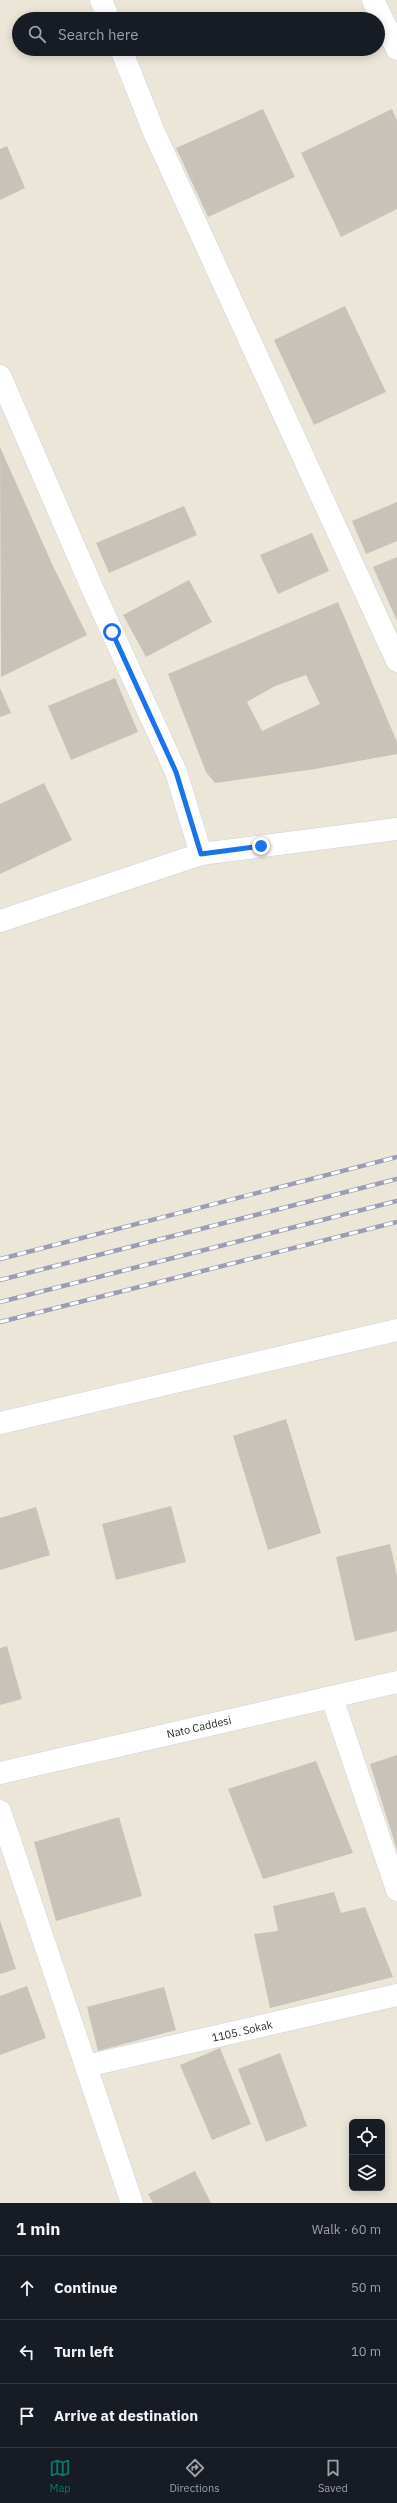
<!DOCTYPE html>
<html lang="en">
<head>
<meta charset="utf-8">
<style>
  body { margin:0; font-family:"IBM Plex Sans",sans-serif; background:#242831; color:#f1f3f6 }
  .controls { position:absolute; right:12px; bottom:12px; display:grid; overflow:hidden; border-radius:6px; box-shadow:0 2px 10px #0003 }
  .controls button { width:36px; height:36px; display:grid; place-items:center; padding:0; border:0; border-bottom:1px solid #363941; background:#171b24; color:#f1f3f6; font:20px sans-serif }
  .stop { position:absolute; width:12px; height:12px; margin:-9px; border:3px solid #1a73e8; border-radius:50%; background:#fff }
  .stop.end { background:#1a73e8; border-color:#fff; box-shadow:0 1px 4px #0008 }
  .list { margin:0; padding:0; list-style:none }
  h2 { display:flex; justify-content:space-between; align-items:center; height:52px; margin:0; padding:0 16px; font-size:17px }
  h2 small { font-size:13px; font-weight:400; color:#9ea1a6 }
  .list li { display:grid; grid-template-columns:26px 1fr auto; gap:12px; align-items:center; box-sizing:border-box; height:64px; padding:0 16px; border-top:1px solid #363941 }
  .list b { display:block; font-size:15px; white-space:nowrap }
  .list em { font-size:13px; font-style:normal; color:#9ea1a6 }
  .icon { flex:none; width:22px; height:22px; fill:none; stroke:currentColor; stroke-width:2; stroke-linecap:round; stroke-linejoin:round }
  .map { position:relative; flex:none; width:397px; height:2203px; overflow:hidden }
  .search { position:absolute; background:#171b24; box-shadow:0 2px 10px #0003; left:12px; right:12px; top:12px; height:44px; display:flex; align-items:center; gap:10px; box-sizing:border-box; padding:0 14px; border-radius:22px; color:#9ea1a6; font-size:15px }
  .sheet { height:244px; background:#171b24 }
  nav { display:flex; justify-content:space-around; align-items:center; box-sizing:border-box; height:56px; border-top:1px solid #363941; background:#171b24; font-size:11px; color:#9ea1a6 }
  nav a { display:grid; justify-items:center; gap:2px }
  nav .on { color:#0f766e }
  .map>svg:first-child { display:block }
  .building { fill:#c7c3b9; fill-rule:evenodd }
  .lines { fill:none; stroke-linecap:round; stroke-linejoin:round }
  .minor-casing { stroke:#cecfe2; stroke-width:23 }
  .minor { stroke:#fff; stroke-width:22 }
  .rail-casing { stroke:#9c9cb4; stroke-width:4.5 }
  .rail { stroke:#fff; stroke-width:3; stroke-dasharray:9; stroke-linecap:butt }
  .route { stroke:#1a73e8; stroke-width:5 }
  .labels { text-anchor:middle; stroke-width:3.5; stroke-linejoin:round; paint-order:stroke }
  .street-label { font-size:11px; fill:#282828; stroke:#fff }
</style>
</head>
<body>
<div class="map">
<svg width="397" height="2203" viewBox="0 0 397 2203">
  <rect width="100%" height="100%" fill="#ece6d9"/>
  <path class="building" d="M263,109L295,177L208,217L176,148Z
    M392,109L397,121V209L341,237L301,153Z
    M7,146L25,188L0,200V149Z
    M345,306L386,392L314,425L274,340Z
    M0,447L53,566L87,635L1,677Z
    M397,502V541L366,554L352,521Z
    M184,506L197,535L109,573L96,543Z
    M312,533L329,571L278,594L260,555Z
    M397,557V621L373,567Z
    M189,580L212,622L146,657L123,615Z
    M338,602L397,742V754L315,769L215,783L206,772L168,674ZM306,675L320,704L262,731L247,702L275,686Z
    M115,678L138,732L71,760L48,706Z
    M0,688L11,713L0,717Z
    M44,783L72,840L0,874V804Z
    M286,1419L321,1533L268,1550L233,1436Z
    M171,1506L186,1562L116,1580L102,1524Z
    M36,1507L50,1555L0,1570V1518Z
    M390,1544L397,1576V1631L355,1641L336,1557Z
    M7,1646L22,1699L0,1705V1648Z
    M397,1755V1850L370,1764Z
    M316,1761L353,1853L263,1879L228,1789Z
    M119,1817L142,1896L56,1921L34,1842Z
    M334,1892L341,1913L365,1907L393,1977L270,2008L254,1934L278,1931L273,1906Z
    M0,1920L16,1969L0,1974Z
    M27,1986L46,2038L0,2055V1996Z
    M164,1987L176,2030L98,2051L87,2007Z
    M220,2048L251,2124L212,2140L180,2065Z
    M280,2053L307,2126L266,2142L238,2069Z
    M195,2171L211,2203H153L148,2194Z"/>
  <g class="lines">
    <defs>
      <path id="minor" d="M101,0L109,19
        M373,0L397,49
        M121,49L154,132L397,661
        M0,376L93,590L176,772L201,854
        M0,921L201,854L397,829
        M0,1423L397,1330
        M332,1698L397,1890
        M0,1773L397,1682
        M0,1811L132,2203
        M86,2066L397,1995"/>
    </defs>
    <use href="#minor" class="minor-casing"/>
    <use href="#minor" class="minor"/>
    <defs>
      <path id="rail" d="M0,1259L397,1157
        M0,1280L397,1179
        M0,1302L397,1201
        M0,1322L397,1222"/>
    </defs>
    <use href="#rail" class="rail-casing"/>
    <use href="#rail" class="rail"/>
  </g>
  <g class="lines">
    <path class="route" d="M112,632L176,772L201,854L261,846"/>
  </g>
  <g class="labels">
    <g class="street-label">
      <text transform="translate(199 1727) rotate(-13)" y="4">Nato Caddesi</text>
      <text transform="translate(242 2031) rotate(-13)" y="4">1105. Sokak</text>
    </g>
  </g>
</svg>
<div class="controls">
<button><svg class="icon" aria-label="locate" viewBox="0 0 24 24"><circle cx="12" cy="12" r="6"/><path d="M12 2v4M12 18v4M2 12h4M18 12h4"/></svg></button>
<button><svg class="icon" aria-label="layers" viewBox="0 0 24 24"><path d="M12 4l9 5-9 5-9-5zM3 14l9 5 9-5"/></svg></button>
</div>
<div class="stop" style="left:112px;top:632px"></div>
<div class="stop end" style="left:261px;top:846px"></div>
<div class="search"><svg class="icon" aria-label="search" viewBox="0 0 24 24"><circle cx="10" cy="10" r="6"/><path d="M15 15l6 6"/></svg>Search here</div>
</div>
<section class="sheet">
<h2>1 min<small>Walk · 60 m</small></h2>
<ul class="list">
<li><svg class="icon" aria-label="ahead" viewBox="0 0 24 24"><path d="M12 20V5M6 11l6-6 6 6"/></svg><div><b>Continue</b></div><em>50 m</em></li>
<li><svg class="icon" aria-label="left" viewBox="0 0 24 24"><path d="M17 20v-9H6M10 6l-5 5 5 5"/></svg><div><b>Turn left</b></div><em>10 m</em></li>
<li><svg class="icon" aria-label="arrive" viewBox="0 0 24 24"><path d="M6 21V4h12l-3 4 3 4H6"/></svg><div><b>Arrive at destination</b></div></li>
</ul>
</section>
<nav>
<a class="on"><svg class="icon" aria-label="map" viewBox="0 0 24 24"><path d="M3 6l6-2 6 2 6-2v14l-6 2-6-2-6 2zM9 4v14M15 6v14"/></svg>Map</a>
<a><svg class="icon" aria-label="directions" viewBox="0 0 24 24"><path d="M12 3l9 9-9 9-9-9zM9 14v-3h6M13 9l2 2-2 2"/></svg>Directions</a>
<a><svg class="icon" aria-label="saved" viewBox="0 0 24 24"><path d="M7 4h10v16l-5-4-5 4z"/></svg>Saved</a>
</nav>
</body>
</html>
